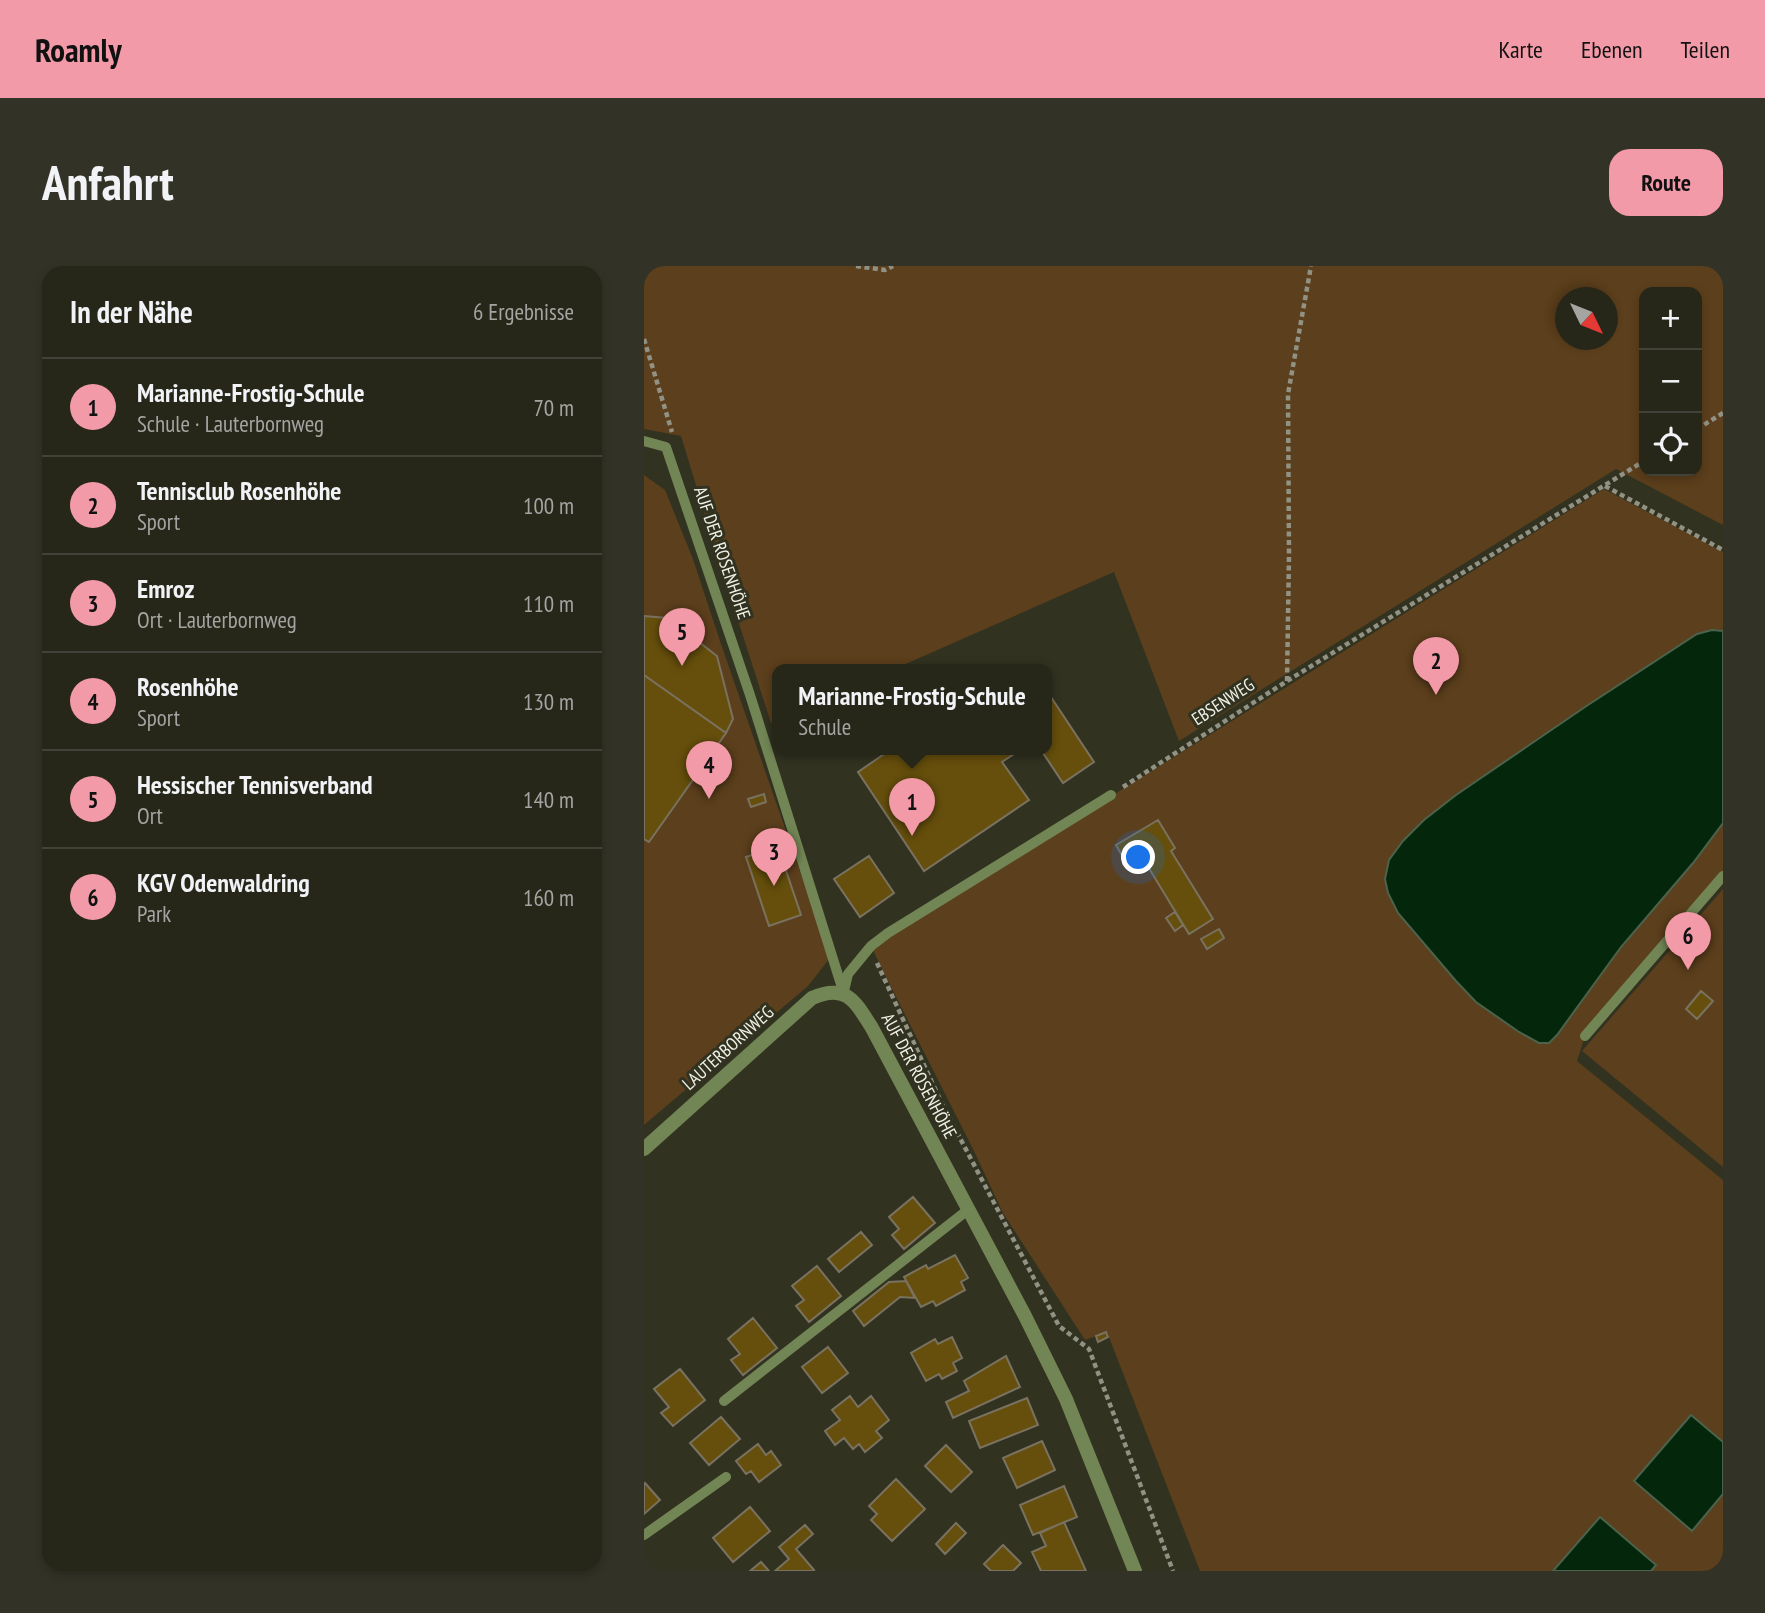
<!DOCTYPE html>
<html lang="de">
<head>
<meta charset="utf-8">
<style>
  body { margin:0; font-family:"PT Sans Narrow",sans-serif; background:#323226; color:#f1f3f6 }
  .controls { position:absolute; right:21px; top:21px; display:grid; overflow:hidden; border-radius:14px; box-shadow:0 4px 10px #0003 }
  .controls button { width:63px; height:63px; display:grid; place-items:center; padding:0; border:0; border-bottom:2px solid #424338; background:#262619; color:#f1f3f6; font:35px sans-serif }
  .compass { position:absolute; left:911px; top:21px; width:63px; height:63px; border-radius:50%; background:#262619; box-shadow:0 4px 10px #0003; rotate:133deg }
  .you { position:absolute; left:495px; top:592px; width:24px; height:24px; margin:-18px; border:5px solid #fff; border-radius:50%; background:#1a73e8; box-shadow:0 0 0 10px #1a73e833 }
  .badge { display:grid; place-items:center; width:46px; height:46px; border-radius:50%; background:#f39aa8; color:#111; font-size:23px; font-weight:700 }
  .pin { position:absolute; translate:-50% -58px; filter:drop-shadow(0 2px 4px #0008) }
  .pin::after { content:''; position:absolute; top:37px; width:24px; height:21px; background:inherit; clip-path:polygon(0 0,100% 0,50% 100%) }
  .popup { position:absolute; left:128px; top:398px; width:280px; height:91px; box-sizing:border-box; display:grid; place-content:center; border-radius:14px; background:#262619; filter:drop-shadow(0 2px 5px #0005); font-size:23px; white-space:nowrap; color:#a4a5a2 }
  .popup b { font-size:26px; color:#f1f3f6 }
  .popup::after { content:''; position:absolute; left:50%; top:100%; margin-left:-14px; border:14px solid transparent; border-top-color:#262619 }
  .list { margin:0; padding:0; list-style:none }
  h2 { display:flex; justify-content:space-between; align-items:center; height:91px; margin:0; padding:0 28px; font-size:30px }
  h2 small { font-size:23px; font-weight:400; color:#a4a5a2 }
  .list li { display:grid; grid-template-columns:46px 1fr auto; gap:21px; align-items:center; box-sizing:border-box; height:98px; padding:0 28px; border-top:2px solid #424338 }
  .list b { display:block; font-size:26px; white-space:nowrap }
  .list p { margin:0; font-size:23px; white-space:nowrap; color:#a4a5a2 }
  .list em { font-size:23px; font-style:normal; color:#a4a5a2 }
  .icon { flex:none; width:38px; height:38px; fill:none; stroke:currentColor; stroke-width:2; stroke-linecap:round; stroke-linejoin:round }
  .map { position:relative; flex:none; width:1079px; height:1305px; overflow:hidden; border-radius:21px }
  header { display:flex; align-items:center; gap:42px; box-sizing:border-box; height:98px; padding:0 35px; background:#f39aa8; color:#111 }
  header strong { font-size:33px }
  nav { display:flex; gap:38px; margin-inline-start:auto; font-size:24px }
  .intro { display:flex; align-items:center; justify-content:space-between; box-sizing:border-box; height:168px; padding:0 42px }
  h1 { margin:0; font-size:49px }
  .button { padding:18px 32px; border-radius:21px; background:#f39aa8; color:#111; font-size:24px; font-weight:700 }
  main { display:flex; gap:42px; padding:0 42px }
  aside { flex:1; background:#262619; border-radius:21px; box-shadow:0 4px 10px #0003 }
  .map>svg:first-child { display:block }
  .green { fill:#5c3f1c; fill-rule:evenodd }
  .water { fill:#04260a; stroke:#4b634c; stroke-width:2 }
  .building { fill:#664f0c; stroke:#7a7260; stroke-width:2 }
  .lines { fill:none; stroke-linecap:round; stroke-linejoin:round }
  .path { stroke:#919184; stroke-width:4.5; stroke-dasharray:5 3.5; stroke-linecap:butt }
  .lane { stroke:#728655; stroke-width:10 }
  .street { stroke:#728655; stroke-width:14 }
  .labels { text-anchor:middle; stroke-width:6; stroke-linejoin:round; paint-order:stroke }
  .street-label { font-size:18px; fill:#f1f1e7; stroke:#323221 }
</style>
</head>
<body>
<header>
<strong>Roamly</strong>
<nav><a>Karte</a><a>Ebenen</a><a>Teilen</a></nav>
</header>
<div class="intro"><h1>Anfahrt</h1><a class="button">Route</a></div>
<main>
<aside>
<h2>In der Nähe<small>6 Ergebnisse</small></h2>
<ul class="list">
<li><span class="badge">1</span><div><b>Marianne-Frostig-Schule</b><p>Schule · Lauterbornweg</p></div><em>70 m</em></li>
<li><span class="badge">2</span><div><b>Tennisclub Rosenhöhe</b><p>Sport</p></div><em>100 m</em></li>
<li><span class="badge">3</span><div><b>Emroz</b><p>Ort · Lauterbornweg</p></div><em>110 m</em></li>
<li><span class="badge">4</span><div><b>Rosenhöhe</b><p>Sport</p></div><em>130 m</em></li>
<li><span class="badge">5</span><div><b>Hessischer Tennisverband</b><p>Ort</p></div><em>140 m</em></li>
<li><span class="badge">6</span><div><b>KGV Odenwaldring</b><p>Park</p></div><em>160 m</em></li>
</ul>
</aside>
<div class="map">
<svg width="1079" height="1305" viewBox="0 0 1079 1305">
  <rect width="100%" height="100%" fill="#323221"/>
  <path class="green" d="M0,0H1079V259L972,203L535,475L470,306L248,404H133V454L127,457L79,308L37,170L0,163ZM1000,26H1053V205H1000ZM922,32H964V74H922Z
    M0,209L21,224L49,293L76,375L186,692L164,720L0,859Z
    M960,223L1079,286V365L1068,364L1053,368L944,439L812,529L754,647L812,715L832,736L875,766L895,777H905L913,769L977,681L1049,597L1079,557V610L941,770L933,795L1079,914V1305H556L463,1066L441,1074L359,947L329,883L243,713L227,680ZM514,554L531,582L527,585L569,653L545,668L503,599L498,602L492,592L483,598L472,579Z
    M1079,623V901L938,785Z"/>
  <path class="water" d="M1068,364L1079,365V557L1049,597L977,681L913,769L905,777H895L875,766L832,736L812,715L754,647L744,627L741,613L745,594L759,575L780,554L812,529L944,439L1053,368Z
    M1047,1149L1079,1176V1228L1048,1265L990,1215Z
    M956,1251L1012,1299L1007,1305H909Z"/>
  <path class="building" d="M0,350L24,352L73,390L89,453L82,467L0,409Z
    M0,409L82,467L5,576L0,573Z
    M403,425L450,496L419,517L397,484H403Z
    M246,484H376L358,496L385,534L280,605L214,506Z
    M120,528L122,536L107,541L104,533Z
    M514,554L531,582L527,585L569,653L545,668L503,599L498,602L492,592L483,598L472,579Z
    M134,581L157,649L125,660L102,591Z
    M225,590L250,627L216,651L190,613Z
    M531,646L539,659L531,665L522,652Z
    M575,663L580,672L563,683L557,673Z
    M1057,725L1069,735L1053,753L1042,743Z
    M269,931L291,957L260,983L248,969L255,963L245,951Z
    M217,966L228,979L195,1006L184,993Z
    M311,989L324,1012L317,1016L321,1024L292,1040L289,1035L277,1041L260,1011L282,999L284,1003Z
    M173,1000L197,1030L165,1056L152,1040L160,1034L148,1020Z
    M262,1015L271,1032L256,1031L220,1060L209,1045L245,1016Z
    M109,1052L133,1082L99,1109L87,1094L96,1088L84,1073Z
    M462,1066L464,1071L454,1076L452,1070Z
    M308,1071L318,1092L309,1097L313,1105L298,1113L295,1108L282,1115L267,1087L291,1073L294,1078Z
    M184,1081L204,1107L178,1127L158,1101Z
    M362,1090L376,1121L309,1152L302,1136L325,1125L320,1115Z
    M36,1103L61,1134L29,1160L17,1147L25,1141L10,1123Z
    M206,1130L214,1141L227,1130L245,1154L232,1165L238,1172L221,1186L215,1178L209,1183L200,1172L191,1179L181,1165L196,1154L188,1144Z
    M383,1132L394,1159L336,1182L325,1155Z
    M77,1151L96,1173L65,1199L46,1177Z
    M398,1175L411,1204L373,1222L359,1192Z
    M114,1178L122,1189L127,1185L137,1199L115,1216L107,1205L102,1208L92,1195Z
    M302,1179L328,1206L307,1226L281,1200Z
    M252,1213L281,1243L248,1275L227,1254L233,1248L225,1240Z
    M1,1217L16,1234L0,1248V1218Z
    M420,1220L433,1251L389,1269L376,1239Z
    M106,1241L126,1265L89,1296L69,1272Z
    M420,1256L442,1305H397L388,1286L402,1280L396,1267Z
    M312,1257L322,1267L301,1288L292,1278Z
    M161,1259L169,1268L152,1283L170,1304L168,1305H131L145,1293L135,1281Z
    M359,1279L377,1297L369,1305H347L340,1298Z
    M0,1292L7,1305H0Z
    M117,1296L125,1305H106Z"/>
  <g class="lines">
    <path class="path" d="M212,0L241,4L249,0
      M0,73L28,166
      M1053,163L1079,147
      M961,220L1079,284
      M643,415L645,289L644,128L667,0
      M479,521L643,415L1000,195
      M233,697L298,838L415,1060L445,1083L529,1305"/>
    <path class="lane" d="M0,175L22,181L106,429L200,728
      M200,725L204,708L227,680L244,667L467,529
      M941,770L1079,610
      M80,1135L325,943
      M0,1269L82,1211"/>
    <path class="street" d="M0,883L168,732C202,717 211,735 228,762L381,1050L422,1133L491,1305"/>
  </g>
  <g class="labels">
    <g class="street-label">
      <text transform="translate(78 287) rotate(71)" y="6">AUF DER ROSENHÖHE</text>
      <text transform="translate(579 436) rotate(-33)" y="6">EBSENWEG</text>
      <text transform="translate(84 782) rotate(-42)" y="6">LAUTERBORNWEG</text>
      <text transform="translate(275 810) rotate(62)" y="6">AUF DER ROSENHÖHE</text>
    </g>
  </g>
</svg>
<div class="controls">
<button>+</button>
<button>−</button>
<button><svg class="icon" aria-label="locate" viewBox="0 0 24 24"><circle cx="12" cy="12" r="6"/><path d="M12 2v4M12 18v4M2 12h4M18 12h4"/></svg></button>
</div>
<svg class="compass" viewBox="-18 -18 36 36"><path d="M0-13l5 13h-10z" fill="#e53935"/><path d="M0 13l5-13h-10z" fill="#a4a5a2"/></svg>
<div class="you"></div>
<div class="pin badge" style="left:268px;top:570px">1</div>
<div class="popup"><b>Marianne-Frostig-Schule</b>Schule</div>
<div class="pin badge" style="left:792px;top:429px">2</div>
<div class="pin badge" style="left:130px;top:620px">3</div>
<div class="pin badge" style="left:65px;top:533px">4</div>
<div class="pin badge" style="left:38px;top:400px">5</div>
<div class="pin badge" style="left:1044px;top:704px">6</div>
</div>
</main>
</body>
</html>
